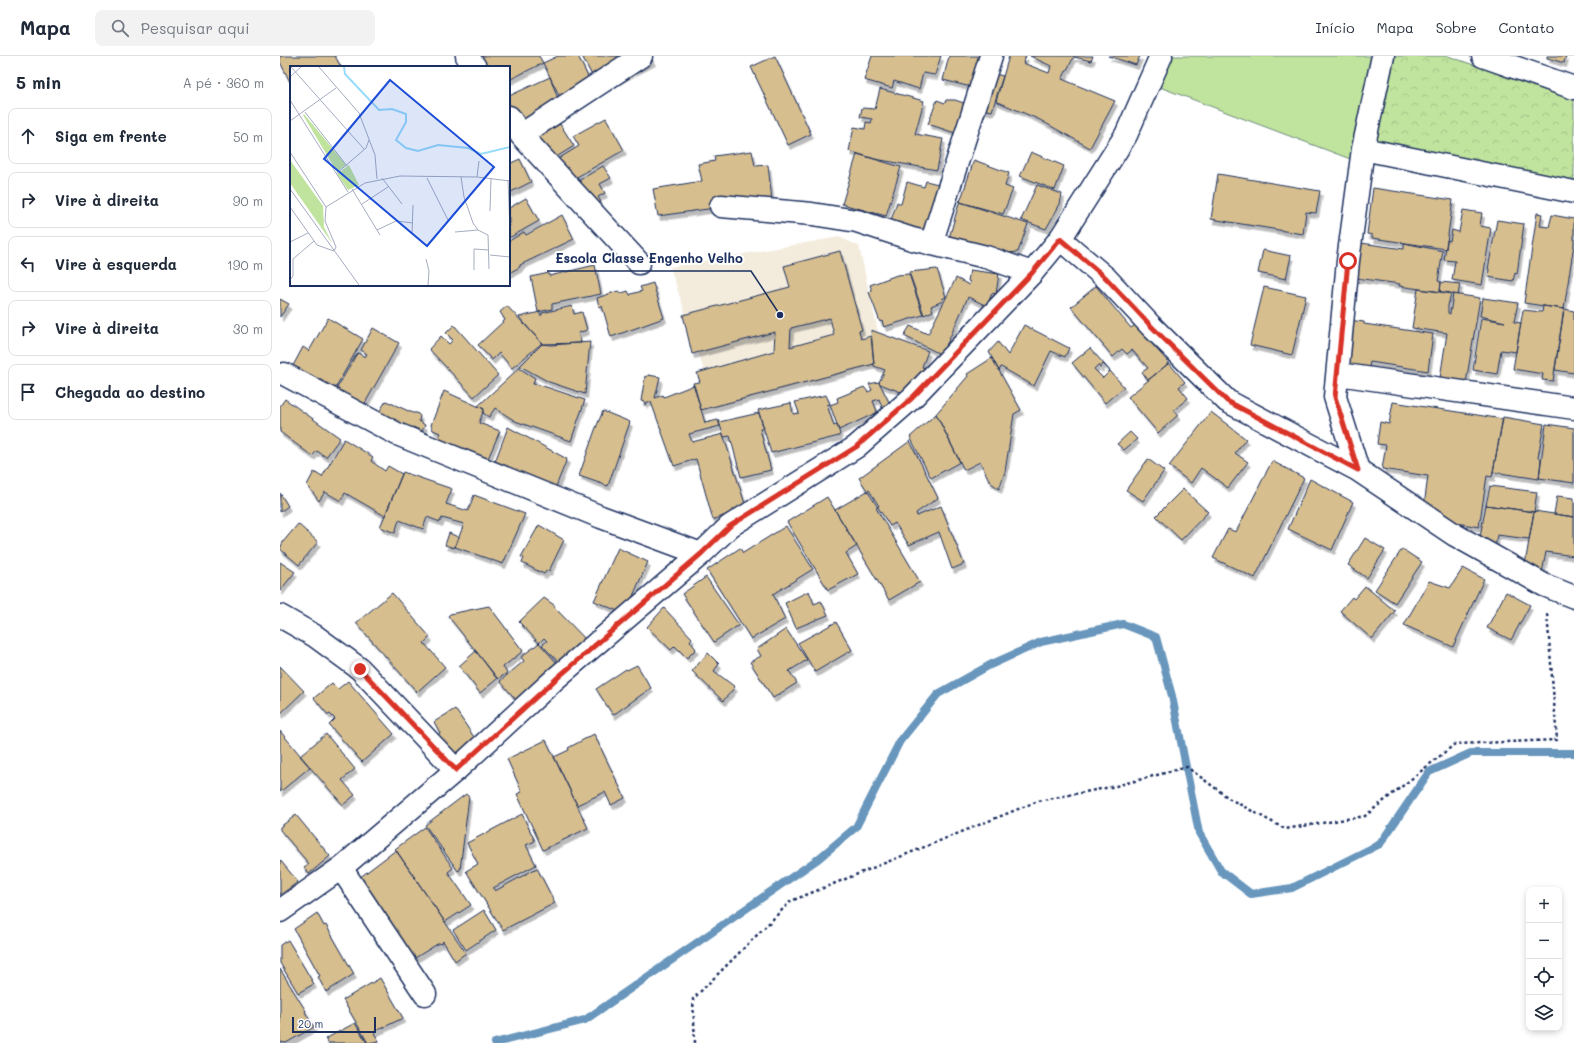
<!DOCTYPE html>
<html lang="pt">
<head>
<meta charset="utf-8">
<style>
  body { margin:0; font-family:Mali,sans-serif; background:#f2f2f3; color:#1f2937 }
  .controls { position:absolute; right:12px; bottom:12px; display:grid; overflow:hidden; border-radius:8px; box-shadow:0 2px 6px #0003 }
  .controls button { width:36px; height:36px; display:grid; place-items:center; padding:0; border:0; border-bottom:1px solid #e0e1e3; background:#fff; color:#1f2937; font:20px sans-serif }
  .scale { position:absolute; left:12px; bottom:10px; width:84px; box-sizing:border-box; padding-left:4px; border:2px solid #1b2f5e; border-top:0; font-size:11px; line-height:14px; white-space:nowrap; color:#1b2f5e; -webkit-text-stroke:3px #fff; paint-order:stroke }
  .stop { position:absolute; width:12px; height:12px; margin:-9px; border:3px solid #d93025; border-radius:50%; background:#fff }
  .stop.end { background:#d93025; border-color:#fff; box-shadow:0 1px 4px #0008 }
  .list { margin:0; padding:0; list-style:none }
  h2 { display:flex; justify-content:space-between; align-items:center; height:52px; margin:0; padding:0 16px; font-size:17px }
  h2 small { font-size:13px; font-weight:400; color:#747a83 }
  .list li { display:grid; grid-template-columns:26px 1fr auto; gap:12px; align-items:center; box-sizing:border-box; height:56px; margin:0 8px 8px; padding:0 8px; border:1px solid #e0e1e3; border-radius:8px }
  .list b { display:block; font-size:15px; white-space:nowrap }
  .list em { font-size:13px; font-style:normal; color:#747a83 }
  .icon { flex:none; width:22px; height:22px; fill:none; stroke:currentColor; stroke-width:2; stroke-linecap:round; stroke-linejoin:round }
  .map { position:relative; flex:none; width:1294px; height:987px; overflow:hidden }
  header { display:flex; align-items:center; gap:24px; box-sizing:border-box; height:56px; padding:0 20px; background:#fff; border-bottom:1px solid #e0e1e3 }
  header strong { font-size:19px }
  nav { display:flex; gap:22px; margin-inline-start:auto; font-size:14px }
  .search { width:280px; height:36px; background:#f2f2f3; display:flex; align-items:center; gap:10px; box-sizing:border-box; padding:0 14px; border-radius:8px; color:#747a83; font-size:15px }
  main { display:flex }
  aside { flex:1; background:#fff }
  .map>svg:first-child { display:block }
  .built { fill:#f3ecdd }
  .park { fill:url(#park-crowns); stroke:#6e8a7e }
  .pitch { fill:#c0e49d; stroke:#6e8a7e }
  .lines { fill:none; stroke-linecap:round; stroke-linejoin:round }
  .stream { stroke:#6796bc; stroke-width:8 }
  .building { fill:#d7be8e; stroke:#1b2f5e; fill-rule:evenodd; filter:url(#shadow) }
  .street-casing { stroke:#1b2f5e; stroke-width:25 }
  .secondary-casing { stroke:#1b2f5e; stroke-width:25 }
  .path { stroke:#1b2f5e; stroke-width:2.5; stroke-dasharray:3 3; stroke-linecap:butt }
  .street { stroke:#fff; stroke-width:22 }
  .secondary { stroke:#fff; stroke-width:22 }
  .route { stroke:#d93025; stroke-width:5 }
  .inset-river { fill:none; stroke:#99dbfb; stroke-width:2 }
  .inset-road { fill:none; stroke:#a4acbf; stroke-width:1 }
  .view { fill:#1d4ed8; fill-opacity:0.15; stroke:#1d4ed8; stroke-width:2 }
  .inset-edge { fill:none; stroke:#1b2f5e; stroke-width:2 }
  .leader { fill:none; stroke:#1b2f5e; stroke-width:1.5 }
  .callout-dot { fill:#1b2f5e; stroke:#fff; stroke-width:1.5 }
  .callout-label { font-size:13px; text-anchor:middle; font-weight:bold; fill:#1b2f5e; stroke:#fff; stroke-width:4; stroke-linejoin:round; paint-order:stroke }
</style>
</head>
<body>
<header>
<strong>Mapa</strong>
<div class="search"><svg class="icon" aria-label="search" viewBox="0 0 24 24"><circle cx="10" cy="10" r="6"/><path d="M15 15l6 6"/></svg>Pesquisar aqui</div>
<nav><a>Início</a><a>Mapa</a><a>Sobre</a><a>Contato</a></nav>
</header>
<main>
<aside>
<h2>5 min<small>A pé · 360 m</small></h2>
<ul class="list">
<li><svg class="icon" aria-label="ahead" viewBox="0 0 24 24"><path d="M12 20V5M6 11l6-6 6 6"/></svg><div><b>Siga em frente</b></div><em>50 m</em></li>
<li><svg class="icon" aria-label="right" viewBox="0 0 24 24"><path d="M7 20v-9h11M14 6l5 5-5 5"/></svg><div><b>Vire à direita</b></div><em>90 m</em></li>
<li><svg class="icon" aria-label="left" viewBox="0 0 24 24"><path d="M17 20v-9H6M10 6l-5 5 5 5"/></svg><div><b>Vire à esquerda</b></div><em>190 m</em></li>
<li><svg class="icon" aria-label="right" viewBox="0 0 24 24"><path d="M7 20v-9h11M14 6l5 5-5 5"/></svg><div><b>Vire à direita</b></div><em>30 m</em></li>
<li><svg class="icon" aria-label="arrive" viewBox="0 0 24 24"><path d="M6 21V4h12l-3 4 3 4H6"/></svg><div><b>Chegada ao destino</b></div></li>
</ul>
</aside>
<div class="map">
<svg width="1294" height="987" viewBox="0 0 1294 987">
  <defs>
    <pattern id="park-crowns" width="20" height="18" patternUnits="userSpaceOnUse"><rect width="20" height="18" fill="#c0e49d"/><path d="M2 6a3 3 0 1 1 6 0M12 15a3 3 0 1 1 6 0" fill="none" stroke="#a4c48a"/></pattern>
    <filter id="shadow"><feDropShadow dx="2.5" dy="4.5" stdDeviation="0" flood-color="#0004"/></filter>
  </defs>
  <rect width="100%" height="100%" fill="#fff"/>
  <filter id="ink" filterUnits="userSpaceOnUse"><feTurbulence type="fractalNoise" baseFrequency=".025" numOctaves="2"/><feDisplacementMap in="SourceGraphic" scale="8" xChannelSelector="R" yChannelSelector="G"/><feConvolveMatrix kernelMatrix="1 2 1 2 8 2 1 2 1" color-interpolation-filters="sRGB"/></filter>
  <g filter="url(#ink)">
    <path class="built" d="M559,181L579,190L605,307L436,351L390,211Z"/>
    <path class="park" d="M1111,0H1168L1294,44V126L1095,87Z"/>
    <path class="pitch" d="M889,0H1096L1073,104L877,30Z"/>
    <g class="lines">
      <path class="stream" d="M215,987L305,964L538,803L576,771L620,685L658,638L710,609L761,586L843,568L876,581L892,640L919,777L941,815L971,838L1012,832L1100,788L1149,716L1191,697H1294"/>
    </g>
    <path class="building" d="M0,0H55L61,11H11V28L0,6Z
      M200,0H259L263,7L229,24V11H205Z
      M278,0H298L313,31L282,45L263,7Z
      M307,0H370L373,5L319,33L303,2Z
      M495,0L531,78L508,89L471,11Z
      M592,0H661L655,19L643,17L639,33L614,25L612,32L584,24Z
      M669,0H712L703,34L663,24Z
      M729,0H746L743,7L769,17L771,10L750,0H813L811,5L794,1L782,23L835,45L810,92L760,64L716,45Z
      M828,0H860L856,9Z
      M1267,0H1286L1284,7L1267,2Z
      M707,16L723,20L712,55L701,53Z
      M270,21L282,53L240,71L229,59V40Z
      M600,33L644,45L635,78L663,83L657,114L595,103L569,95L574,71L585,73L586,66L591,67L592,63L580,61L582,52L595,53Z
      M657,44L665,47L666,44H675L698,52L687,81L648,68Z
      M326,62L344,94L290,125L278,103L299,90L293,80Z
      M280,68L294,90L262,110L242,90Z
      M472,95L475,110L488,109L492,144L378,160L373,133L422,125L418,108L435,105L434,100Z
      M751,96L784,110L775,134L740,120Z
      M577,98L621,111L606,160L562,148Z
      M240,103L251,126L229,137V108Z
      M694,104L729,117L725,130L733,133L723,158L680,146Z
      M323,110L331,122L320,128L325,137L318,141L321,146L305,156L290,130Z
      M938,118L1040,135L1036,157L1026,156L1023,178L931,163Z
      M659,123L672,128L657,178L642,174L641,177L608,173L617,146L621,148L627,126L644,131L646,125L658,128Z
      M757,129L782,138L780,148L766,173L741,164Z
      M1093,132L1173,144L1166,193L1092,182V179L1087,178Z
      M246,142L259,165L229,182V152Z
      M680,144V146L748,168L738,196L717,198L669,182Z
      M1183,154L1202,157L1200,170L1211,172L1202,229L1172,224L1175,205L1164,204L1167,184L1170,185L1172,174L1179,176Z
      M1257,157L1262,158L1260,170L1269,171L1272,159L1294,163V188L1284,253L1244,247Z
      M282,159L294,183L240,209V211L229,217V185L244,176L246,179Z
      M1217,164L1244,168L1237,218L1235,217L1233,225L1208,221L1209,213H1208Z
      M1081,187L1124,193V187L1163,195L1158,225L1161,226L1160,236L1119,230L1120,228L1076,222Z
      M983,194L1011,200L1006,223L978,217Z
      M560,195L582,274L579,275L581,283L591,280L594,308L421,354L413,327L420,326L417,317L494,295L495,276L412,298L403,259L510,231L504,210ZM550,262L554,279L510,291L511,272Z
      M315,209L321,238L272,248V253L258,256L251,221L269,217V220Z
      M657,213L666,241L662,243L663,245L651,250L653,255L644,259L629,216Z
      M690,214L719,218L716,238L712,237L707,250L688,241L662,299L624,280L630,270L648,278L676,222L689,229L690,226L688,225Z
      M629,218L643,259L604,271L602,265L600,266L589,236L592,235L590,229L617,219Z
      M1161,226L1180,228L1178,239L1160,236Z
      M373,227L384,262L331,281L322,250L319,251L317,242L338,235L342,237L348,235L350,239H351V238L362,235L360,231Z
      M816,230L851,272L855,269L889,307L868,324L862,316L868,312L852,294L847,298L842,293L833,301L791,251Z
      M984,231L1026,240L1012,299L970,289Z
      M1138,233L1171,237L1168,250V257L1170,258L1173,238L1200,242L1186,327L1160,322L1167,277L1132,272Z
      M1203,242L1238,247L1234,266L1241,267L1236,296L1221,294L1217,318L1193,314L1201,262L1225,266L1200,260Z
      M0,243L9,248L0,261Z
      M227,250L262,287L232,312L219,297L212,304L198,289L225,264L220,256Z
      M292,250L294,258L302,256L307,274L298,277L301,287L262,288L239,261L260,256V259H262V257Z
      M1263,250L1284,253L1273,325L1262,324L1263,318L1233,313L1243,254L1262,256Z
      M1284,253L1294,255V317L1275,314Z
      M48,262L83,283L48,345L7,321L23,291L29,295Z
      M1069,264L1084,266V268L1153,278L1148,315L1090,306L1089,312L1063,307Z
      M174,269L218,319L194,341L149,293L161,280L169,288L173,284L166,277Z
      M744,269L789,292L785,301L771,295L754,330L721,311L719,315L709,296L718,286L728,299Z
      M93,272L119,287L75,365L49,346L76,299L78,297L85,301L87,298L81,294Z
      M591,274L648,295L642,311L649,313L631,340L600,328L599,326L605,314L594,310Z
      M310,286L305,338L269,326L240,310L262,288L271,289Z
      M810,292L844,331L825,347L792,307Z
      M712,302L741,354L734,358L725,416L719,433L710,426L700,406L684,414L656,358L688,320L687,318Z
      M889,307L905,326L899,331L908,342L894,354L898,359L878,377L848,341Z
      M823,308L830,315L823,322L814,313L818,309L820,312Z
      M239,312L255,322L253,328L260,329L305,344L291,385L235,365L215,352L209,361L203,357L204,353L198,350Z
      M368,319L380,321L375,342L383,339L384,341L414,329L425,367L438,364L440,370L409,378L412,386L443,378L466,451L433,464L416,403L394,410L371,346H367L365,349V346L361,345L365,320L367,321Z
      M599,326L612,352L604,357L599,343L593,345L597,355L596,357L559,374L550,349L558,346L557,342L584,331L588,336L592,334L589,328Z
      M164,335L204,353L199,367L220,375L200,421L165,386L158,383L160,377L153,374L151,369Z
      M546,339L550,348L547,349L554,370L557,369L560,378L559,380L491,397L478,354L511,347L513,358L519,357L515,346Z
      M5,343L60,382L46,401L37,395L32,400L0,376V350Z
      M106,345L133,357H137L140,360L139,365L145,369L142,375L133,371L128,384L92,367Z
      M1113,346L1223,363L1212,421L1207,420L1199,471L1160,464L1144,450L1148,420L1102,413L1106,389L1097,388L1100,366L1109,368Z
      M323,355L350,366L328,430L299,420L315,374Z
      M931,356L966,383L955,397L968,406L948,432L921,412L911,427L889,410Z
      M479,357L484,372L480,373L491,414L461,421L450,380L444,381L439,366Z
      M656,358L680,406L651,422L630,381Z
      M1223,361L1264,368L1258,402L1261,403L1259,423L1213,416Z
      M1266,368L1294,372V427L1259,422Z
      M228,371L287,403L273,438L210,419Z
      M850,376L857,383L844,394L837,388Z
      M64,383L93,401L91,405L105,415L108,410L122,418L105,460L65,437L61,445L45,436L39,445L27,429L34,416L42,421Z
      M630,385L658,442L636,457L637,460L661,450L684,508L672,513L659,476L629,489L615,467L610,470L579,422Z
      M868,403L884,415L863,445L846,434Z
      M992,405L1024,422L975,522L933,502L948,473L956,476Z
      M123,416L172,433L166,448L188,455L194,439L245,458L223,508L175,491L184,468L162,462L160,466L147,461L143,473L119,464L115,477L100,471Z
      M1030,423L1073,446L1052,494L1008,473Z
      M1210,430L1257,436L1254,456L1206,449Z
      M903,433L928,456L901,484L876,460Z
      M589,434L599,450L596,452L640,526L609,544L555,454Z
      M0,437L8,450L0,456Z
      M1277,440L1294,442V461L1274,458Z
      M547,441L577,490L566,497L578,518L548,534L507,466Z
      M1206,449L1254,456L1249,483L1217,479L1215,493L1199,486Z
      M1254,455L1294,461V500L1266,496L1262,517L1245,508Z
      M18,468L38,486L19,509L0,493L3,486Z
      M259,469L284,484L269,515L267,514L264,518L242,507L244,502L241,501Z
      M506,470L533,513L493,538L505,563L471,583L427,514L460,492L463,497Z
      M169,477L178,481L174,492L165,489Z
      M1085,482L1105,494L1087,522L1068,509Z
      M338,492L368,506L345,558L314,545Z
      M1122,493L1142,506L1115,547L1095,534Z
      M0,506L15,516L0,535Z
      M1183,512L1204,523L1173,591L1124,569L1149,525L1170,532Z
      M426,521L459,569L434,586L402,538Z
      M1085,530L1115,555L1092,583L1060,555L1072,541L1074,543Z
      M529,535L534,548L541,545L548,559L516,572L505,547Z
      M1226,536L1250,549L1231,584L1207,572Z
      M112,537L150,581L144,587L165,611L137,636L76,567Z
      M264,542L274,549L275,552L313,591L289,617L262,589L267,585L264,582L259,587L239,566Z
      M209,550L243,595L223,611L227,617L218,623L168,560L170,558Z
      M384,552L412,582L410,585L416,593L407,602L395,590L391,594L367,571Z
      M556,566L572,594L535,616L518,587Z
      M506,573L527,604L509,615L517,627L493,642L470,606L481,600L477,593Z
      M259,587L285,616L242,651L220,625L244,605L241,601Z
      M196,595L217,623L200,637L179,610Z
      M428,597L439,608L434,615L455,631L443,645L412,615Z
      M357,609L371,632L333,659L316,633L346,613L347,614Z
      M0,610L24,635L0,658Z
      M68,625L114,678L82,706L49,669L55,663L50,658L48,659L34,642L52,627L58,633Z
      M175,653L196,684L177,697L172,696L154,681L160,677L154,666Z
      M0,675L30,711L0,736Z
      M46,678L75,713L62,724L75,739L63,749L20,700Z
      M314,678L345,742L331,749L325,736L297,749L274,701L289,694L288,692Z
      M266,684L308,772L263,794L237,738L242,736L227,703Z
      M186,738L189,741L180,814L178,815L145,769Z
      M242,758L255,785L246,789L256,809L213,832L215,835L257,812L275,847L223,874L186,815L198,808L187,787Z
      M16,759L50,800L29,818L24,812L29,808L0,774V771Z
      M145,771L173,812L168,816L191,849L165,866L115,793Z
      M116,794L186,897L175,905L163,885L162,888L159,887L135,902L79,822Z
      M0,804L18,826L0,839Z
      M204,854L216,874L186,894L173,874Z
      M37,857L44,870L46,869L74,918L46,936L38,921L40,920L14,873Z
      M8,884L34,928L18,937L0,907V889Z
      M0,913L26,955L25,956L34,971L6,987L0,986Z
      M100,922L123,962L96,975L94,977L99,985L88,987L63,944Z
      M75,967L87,987H48L45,983Z"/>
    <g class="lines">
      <defs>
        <path id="street" d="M187,0L195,11
          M1203,0L1294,32
          M229,61L241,79L359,207
          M241,79L361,0
          M1083,93L1294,136
          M441,150L532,158L577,165L632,183L706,201L752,217
          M780,183L826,222L871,270L947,345L1078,414L1175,479L1264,529L1294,541
          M651,188L711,0
          M4,318L117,378L321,461L421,498
          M1058,318L1294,352
          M1078,414L1055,341L1068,205L1083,93L1103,0
          M0,560L35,580L80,613L176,714
          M61,812L145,938"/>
        <path id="secondary" d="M0,855L61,812L176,714L275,623L421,498L450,470L576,391L632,342L752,217L780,183L846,79L881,0"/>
      </defs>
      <use href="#street" class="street-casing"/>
      <use href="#secondary" class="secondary-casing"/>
      <path class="path" d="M415,987L413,943L511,845L758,745L836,730L907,711L950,743L1005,773L1085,760L1175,688L1277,684L1267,557"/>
      <use href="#street" class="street"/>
      <use href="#secondary" class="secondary"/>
    </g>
  </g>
  <g class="lines" filter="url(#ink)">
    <path class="route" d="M80,613L176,714L276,623L421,498L450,470L576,391L632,342L752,217L780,183L826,222L871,270L947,345L1078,414L1055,341L1068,205"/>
  </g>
  <g transform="translate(10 10)">
    <rect width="220" height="220" fill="#fff"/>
    <path d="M14,48L56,99L47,106L13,49ZM0,94L33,140L34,161L42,177L0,117Z" fill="#c0e49d"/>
    <path d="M59,99L69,119L58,124L47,108Z" fill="#c0e49d"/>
    <path class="inset-river" d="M54,1L55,8L89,44L102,43L116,48V56L106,74L116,82L128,85L148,79L178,82L191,88L220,81"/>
    <path class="inset-road" d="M1,1L74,83M29,1L69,47L85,89L87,113M0,11L11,1M0,34L58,126M15,46L57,100M0,55L46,22M0,86L36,141M46,108L76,82L79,74M171,111L174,131L183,157L188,164L198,169L199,203M187,111L189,95M92,112L112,138M137,112L158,154M218,114L220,165M0,123L69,219M62,123L90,169M72,138L98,121M0,141L27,179L44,185L46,181L35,155L36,141L75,117L110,110L187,111L220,115M200,145L201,112M87,164L106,155L123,157M165,166L188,164M122,168L123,139M0,176L18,167M200,189L220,191M136,193L139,205L138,219M184,204V183L199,184M0,214L3,210V193L24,175"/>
    <path class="view" d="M100,14L204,101L137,180L34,93Z"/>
    <rect width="220" height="220" class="inset-edge"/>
  </g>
  <path class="leader" d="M500 259L471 215H267"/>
  <circle class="callout-dot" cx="500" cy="259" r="4"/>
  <g class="callout-label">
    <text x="369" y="207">Escola Classe Engenho Velho</text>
  </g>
</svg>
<div class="controls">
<button>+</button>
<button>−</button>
<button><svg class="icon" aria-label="locate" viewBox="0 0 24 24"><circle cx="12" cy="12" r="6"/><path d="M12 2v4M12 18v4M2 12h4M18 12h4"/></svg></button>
<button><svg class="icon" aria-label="layers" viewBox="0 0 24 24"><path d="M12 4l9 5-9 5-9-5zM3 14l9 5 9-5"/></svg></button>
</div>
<div class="scale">20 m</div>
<div class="stop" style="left:1068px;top:205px"></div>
<div class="stop end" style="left:80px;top:613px"></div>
</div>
</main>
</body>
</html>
